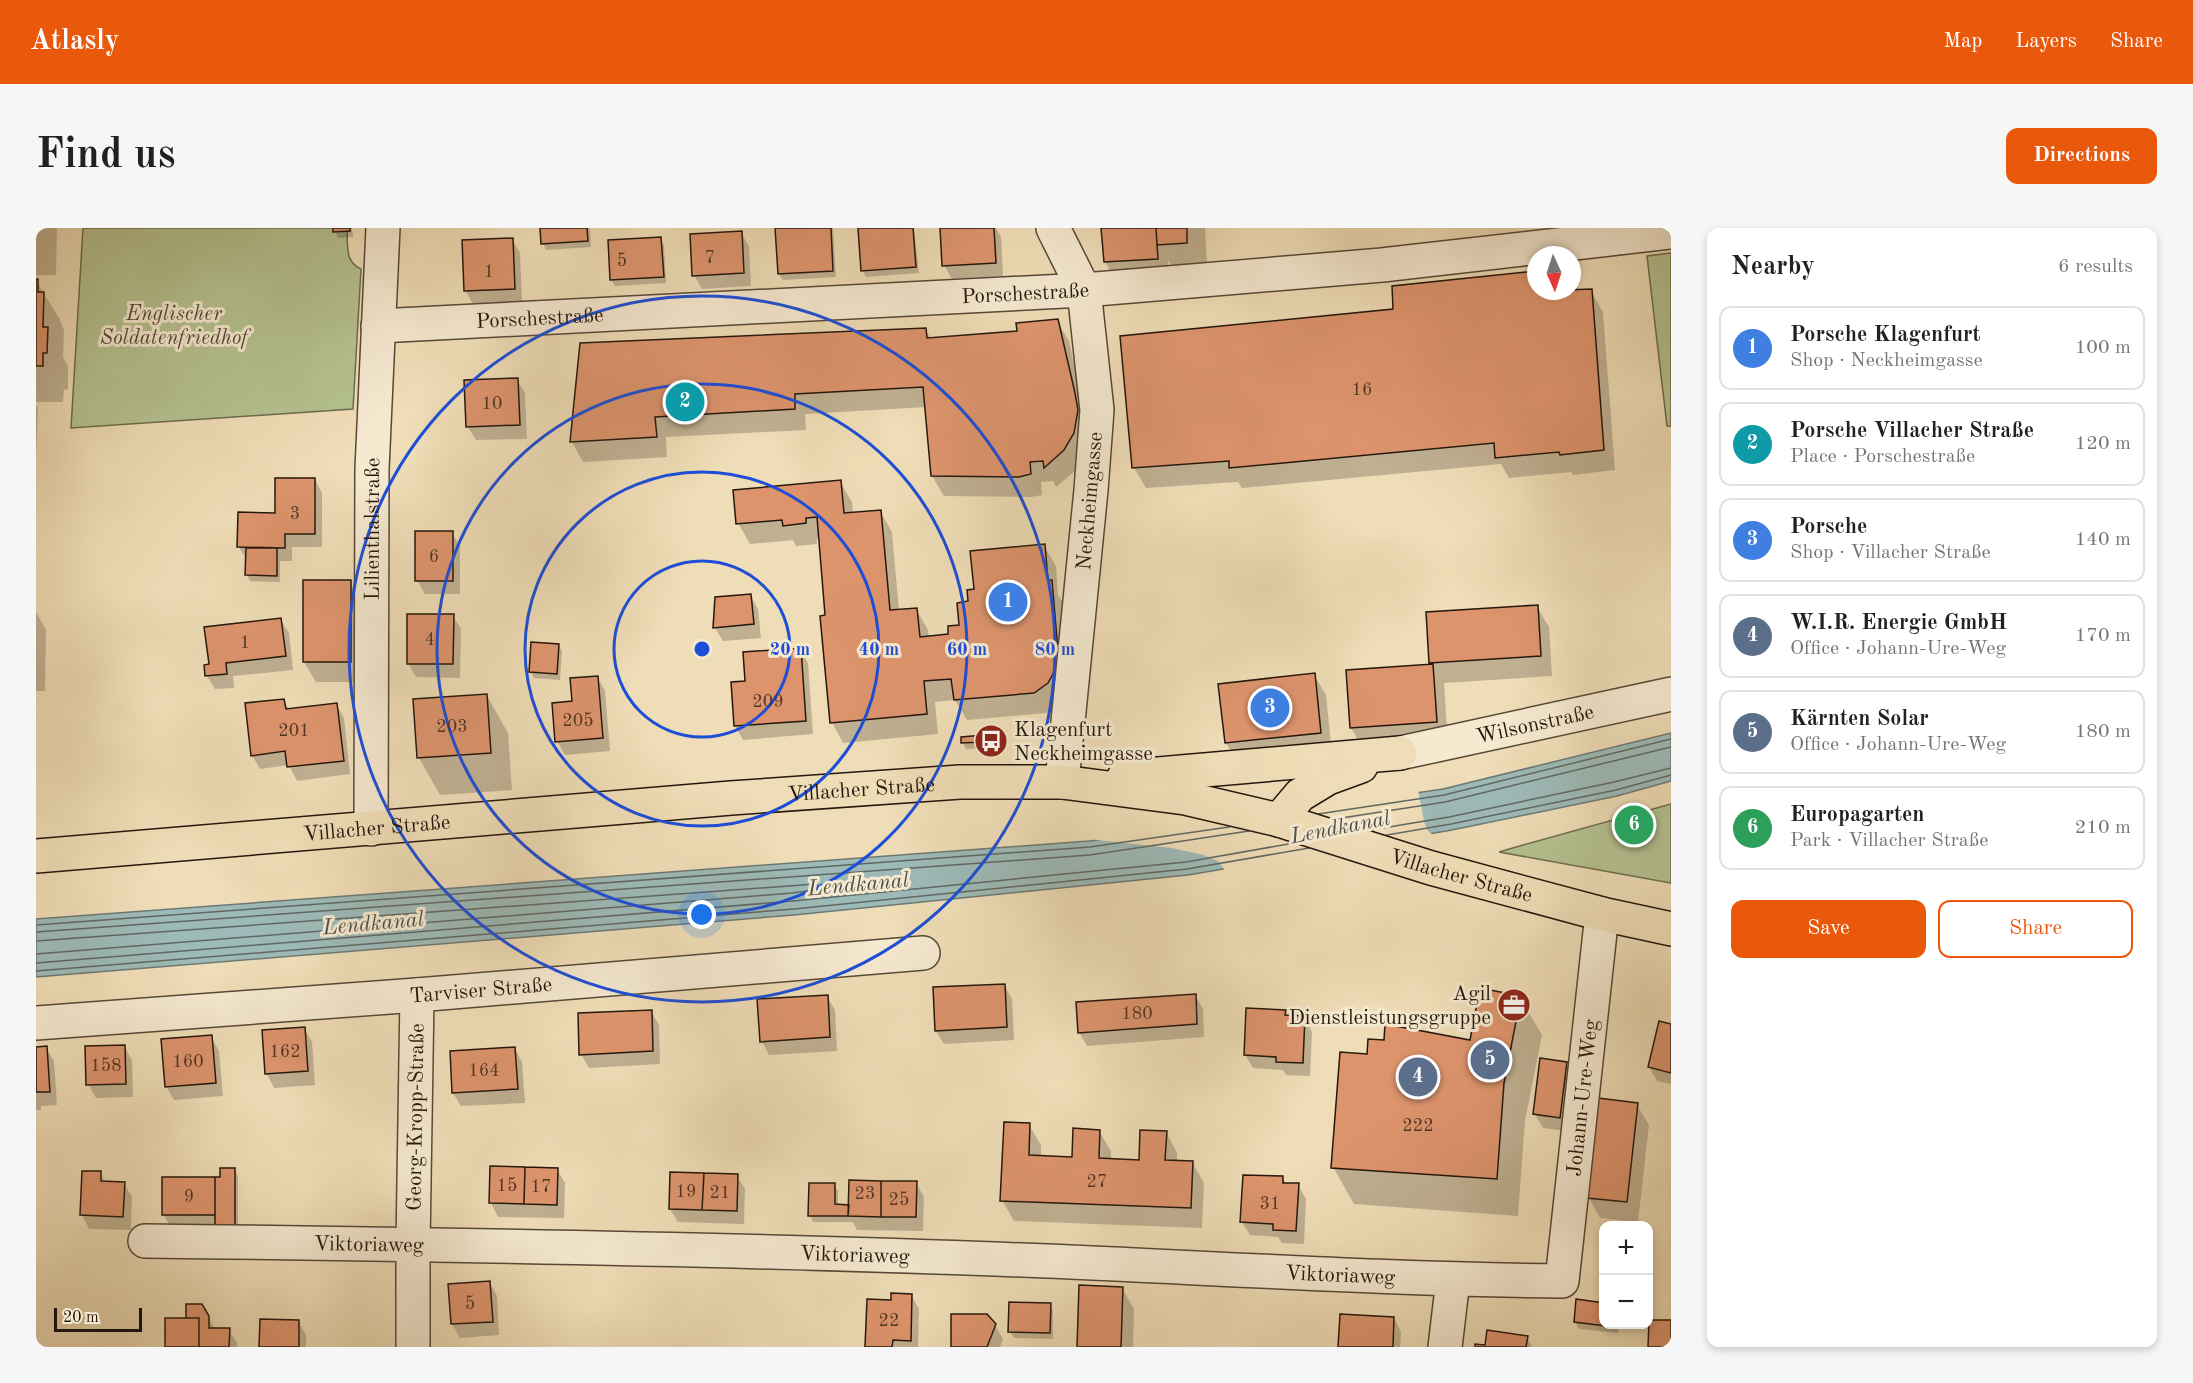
<!DOCTYPE html>
<html lang="en">
<head>
<meta charset="utf-8">
<style>
  body { margin:0; font-family:"Old Standard TT",serif; background:#f6f6f6; color:#202124 }
  .controls { position:absolute; right:18px; bottom:18px; display:grid; overflow:hidden; border-radius:12px; box-shadow:0 3px 9px #0003 }
  .controls button { width:54px; height:54px; display:grid; place-items:center; padding:0; border:0; border-bottom:2px solid #e0e0e0; background:#fff; color:#202124; font:30px sans-serif }
  .compass { position:absolute; left:1491px; top:18px; width:54px; height:54px; border-radius:50%; background:#fff; box-shadow:0 3px 9px #0003; rotate:177deg }
  .scale { position:absolute; left:18px; bottom:15px; width:88px; box-sizing:border-box; padding-left:6px; border:3px solid #24170d; border-top:0; font-size:16px; line-height:21px; white-space:nowrap; color:#24170d; -webkit-text-stroke:4px #f5e9d0; paint-order:stroke }
  .you { position:absolute; left:666px; top:687px; width:21px; height:21px; margin:-15px; border:4px solid #fff; border-radius:50%; background:#1a73e8; box-shadow:0 0 0 9px #1a73e833 }
  .badge { display:grid; place-items:center; width:39px; height:39px; border-radius:50%; background:#ea580c; color:#fff; font-size:20px; font-weight:700 }
  .pin { position:absolute; translate:-50% -50%; border:3px solid #fff; box-shadow:0 2px 6px #0006 }
  .list { margin:0; padding:0; list-style:none }
  h2 { display:flex; justify-content:space-between; align-items:center; height:78px; margin:0; padding:0 24px; font-size:26px }
  h2 small { font-size:20px; font-weight:400; color:#757577 }
  .list li { display:grid; grid-template-columns:39px 1fr auto; gap:18px; align-items:center; box-sizing:border-box; height:84px; margin:0 12px 12px; padding:0 12px; border:2px solid #e0e0e0; border-radius:12px }
  .list b { display:block; font-size:22px; white-space:nowrap }
  .list p { margin:0; font-size:20px; white-space:nowrap; color:#757577 }
  .list em { font-size:20px; font-style:normal; color:#757577 }
  .actions { display:flex; gap:12px; padding:18px 24px }
  .actions a { flex:1; padding:14px 0; border:2px solid #ea580c; border-radius:12px; text-align:center; font-size:21px; color:#ea580c }
  .actions .main { background:#ea580c; color:#fff }
  .map { position:relative; flex:none; width:1635px; height:1119px; overflow:hidden; border-radius:12px }
  header { display:flex; align-items:center; gap:36px; box-sizing:border-box; height:84px; padding:0 30px; background:#ea580c; color:#fff }
  header strong { font-size:28px }
  nav { display:flex; gap:33px; margin-inline-start:auto; font-size:21px }
  .intro { display:flex; align-items:center; justify-content:space-between; box-sizing:border-box; height:144px; padding:0 36px }
  h1 { margin:0; font-size:42px }
  .button { padding:15px 27px; border-radius:12px; background:#ea580c; color:#fff; font-size:21px; font-weight:700 }
  main { display:flex; gap:36px; padding:0 36px }
  aside { flex:1; background:#fff; border-radius:12px; box-shadow:0 3px 9px #0003 }
  .map>svg:first-child { display:block }
  .green { fill:#b5c291; stroke:#6c6c4f; stroke-width:1.5 }
  .water { fill:#9dbab8; stroke:#6d7974; stroke-width:1.5 }
  .pier { fill:#efddb7 }
  .shadow { fill:#0003 }
  .lines { fill:none; stroke-linecap:round; stroke-linejoin:round }
  .shore { stroke:#606862; stroke-width:1.5 }
  .building { fill:#dd946d; stroke:#24170d; stroke-width:1.5 }
  .minor-casing { stroke:#574838; stroke-width:36 }
  .major-casing { stroke:#24170d; stroke-width:36 }
  .minor { stroke:#f5e9d0; stroke-width:33 }
  .major { stroke:#efddb7; stroke-width:33 }
  .ring { fill:none; stroke:#1d4ed8; stroke-width:3 }
  .labels { text-anchor:middle; stroke-width:6; stroke-linejoin:round; paint-order:stroke }
  .number-label { font-size:18px; fill:#523625 }
  .street-label { font-size:21px; fill:#24170d; stroke:#f5e9d0 }
  .park-label { font-size:21px; font-style:italic; fill:#504a35; stroke:#f5e9d0 }
  .poi-label { font-size:21px; fill:#24170d; stroke:#f5e9d0; text-anchor:start }
  .water-label { font-size:22px; font-style:italic; fill:#4e5049; stroke:#f5e9d0 }
  .centre { fill:#1d4ed8; stroke:#f5e9d0; stroke-width:3 }
  .ring-label { font-size:18px; text-anchor:middle; font-weight:bold; fill:#1d4ed8; stroke:#f5e9d0; stroke-width:6; stroke-linejoin:round; paint-order:stroke }
</style>
</head>
<body>
<header>
<strong>Atlasly</strong>
<nav><a>Map</a><a>Layers</a><a>Share</a></nav>
</header>
<div class="intro"><h1>Find us</h1><a class="button">Directions</a></div>
<main>
<div class="map">
<svg width="1635" height="1119" viewBox="0 0 1635 1119">
  <rect width="100%" height="100%" fill="#efddb7"/>
  <filter id="stains"><feTurbulence type="fractalNoise" baseFrequency=".00333" numOctaves="4"/><feColorMatrix values="0 0 0 0 .2 0 0 0 0 .09 0 0 0 0 .02 0 0 0 .5 -.17"/></filter>
  <radialGradient id="worn" r=".72"><stop offset=".6" stop-color="#630" stop-opacity="0"/><stop offset="1" stop-color="#630" stop-opacity=".3"/></radialGradient>
  <path class="green" d="M47,0H314V3L311,4C312,19 309,34 325,41L317,181L35,200Z
    M1635,25V198H1631L1611,28Z
    M1635,576V655L1463,624L1487,617Z"/>
  <path class="water" d="M1635,505V553L1581,568L1416,602L1152,647L758,687L0,749V691L1053,613L1407,561Z"/>
  <path class="pier" d="M1382,562L1388,593L1391,602L1398,608L1190,644L1182,633L1167,627L1136,620L1052,611Z"/>
  <path class="shadow" d="M0,0H21L20,47H0Z
    M298,0H316L317,9L302,10Z
    M506,0H554L555,19L510,22L507,15Z
    M741,0H797L800,49L747,52L743,46Z
    M823,0H878L883,45L830,49L827,43Z
    M905,0H960L965,9L967,48L916,51L908,37Z
    M1067,0H1169L1172,52L1144,53L1132,32L1133,51L1081,54L1069,34Z
    M705,5L713,18L715,58L666,61L658,47Z
    M476,11L484,25L486,74L437,76L429,62Z
    M624,11L628,17L630,55L579,58L575,52L573,14Z
    M1500,45V63H1536V50L1543,62L1555,63L1567,84L1579,242L1537,247L1535,244L1473,250L1465,236L1206,260L1202,254L1110,260L1098,240L1086,109L1359,83Z
    M0,53L23,90L28,102L27,129L32,138V162L28,161L27,174H0Z
    M1021,93L1033,113L1052,203L1049,226L1039,243L1020,259L1017,253L1005,254L1006,267L995,269L908,268L896,248L890,179L769,186L770,202L630,209L631,229L547,234L536,214L889,101L895,111L983,105Z
    M481,152L489,165L491,211L440,212L432,199Z
    M0,177L2,180L0,227Z
    M279,251L286,265V319H256V333H244V354L214,353L211,347V333L203,319Z
    M804,254L816,274L817,286L844,283L856,304L863,383L880,381L892,402L893,410L914,408L925,398L939,363L1008,318L1020,338L1022,367L1027,374L1034,456L1023,475L1010,485L931,492L919,472L899,474L902,506L807,515L796,494L791,388L784,310H781V316L760,318L757,312L714,316L702,295Z
    M416,305L424,318V366H389L381,352Z
    M314,354L326,374V454H280L268,434Z
    M714,367L722,381L725,410L687,413L679,400Z
    M1501,379L1513,399L1516,448L1408,455L1412,515L1327,520L1315,500L1311,443L1394,437L1391,385Z
    M0,384L10,402L9,463H0Z
    M417,388L425,401L424,450L380,449L372,435Z
    M245,392L253,405L257,442L197,448L198,460L179,461L171,448L170,438Z
    M522,417L526,423L524,452L498,450L494,443Z
    M764,422L772,435L777,506L707,512L699,498L710,454Z
    M1278,447L1290,467L1296,525L1202,535L1190,515L1184,457Z
    M561,449L569,463L574,523L529,527L521,513L537,475Z
    M451,468L472,505L476,562L404,567L383,530Z
    M248,472L253,482L300,476L308,490L314,546L261,553L253,537L224,541L216,527Z
    M947,509L951,520L930,521L927,515L926,510Z
    M968,757L976,771L978,812L908,816L900,803Z
    M1159,767L1167,781L1168,809L1051,818L1043,804Z
    M791,769L799,782L801,823L733,827L726,813Z
    M1484,770L1506,807L1489,893L1482,988L1318,976L1297,939L1332,828L1435,814Z
    M615,783L623,797L624,836L553,840L545,826Z
    M1249,784L1252,789L1268,790L1276,804L1274,848L1250,847L1247,842L1217,840L1209,827Z
    M1635,797V856L1621,853L1613,839Z
    M268,800L276,814L279,857L238,860L231,846L227,803Z
    M175,809L183,823L187,868L138,872L130,858Z
    M88,818L96,832L97,869L60,870L52,856Z
    M0,820H10L18,833L21,877L5,878V882H0Z
    M479,821L486,834L489,875L425,878L417,865Z
    M1530,835L1538,849L1531,903L1507,900L1499,886Z
    M1601,877L1613,897L1602,994L1564,990L1553,970Z
    M993,897L1005,917V929L1037,931L1063,903L1075,923V932L1104,933L1130,904L1141,925V934H1156L1168,955L1166,1000L978,993L966,972Z
    M521,941L529,955L528,990L462,989L455,975Z
    M199,942L202,948V1007L135,1000L127,986Z
    M64,945L70,955L88,956L96,969L95,1002L53,1001L46,987Z
    M701,948L709,961L708,996L642,994L634,981Z
    M1247,950L1250,956L1262,957L1270,971L1268,1016L1246,1015L1242,1009L1214,1007L1206,994Z
    M880,955L888,969L887,1003L821,1002L817,994H777L774,987L798,957L802,963V978H814Z
    M453,1054L461,1068L463,1107L424,1110L416,1096Z
    M1086,1060L1098,1081L1097,1119H1043Z
    M875,1067L883,1081L882,1119H831L857,1073Z
    M1542,1073L1568,1096H1583L1582,1105L1543,1101L1539,1094Z
    M1014,1077L1017,1083V1111L978,1110L974,1104Z
    M172,1089L179,1101L193,1102L201,1115V1119H130L151,1092Z
    M1358,1090L1365,1104L1364,1119H1304Z
    M262,1093L270,1107V1119H225Z
    M959,1097L967,1111L964,1119H916Z
    M1491,1109L1496,1119H1441H1451Z"/>
  <g class="lines">
    <path class="shore" d="M1282,586L1408,567L1635,511
      M1299,591L1409,574L1635,519
      M1335,602L1413,589L1578,554L1635,540
      M1351,607L1415,596L1580,562L1635,547
      M0,697L1054,619L1193,599
      M0,704L1054,627L1213,603
      M0,713L780,656L783,659L780,662L756,665L0,726
      M0,735L757,673L1150,634L1258,615
      M0,743L758,681L1151,641L1273,620"/>
  </g>
  <path class="building" d="M297,0H314V3L297,4Z
    M504,0H551L552,13L505,16Z
    M739,0H795L797,43L742,46Z
    M822,0H877L880,39L825,43Z
    M904,0H958L960,35L906,38Z
    M1065,0H1120L1122,31L1068,34Z
    M1120,0H1151V15L1121,17Z
    M706,3L708,45L656,48L654,6Z
    M625,9L628,49L574,52L572,12Z
    M477,10L479,61L428,63L426,12Z
    M1500,43V63L1556,61L1568,222L1524,227L1523,224L1459,230L1458,215L1193,240V233L1096,240L1084,108L1357,81L1356,58Z
    M0,51H2V64H8L7,99H12L11,125H7V138H0Z
    M1022,91L1039,165L1042,182L1038,205L1028,222L1008,240L1007,233L994,234L995,246L983,249L895,248L887,159L759,166V181L619,189L621,209L534,214L544,115L890,100L891,110L981,103L980,95Z
    M482,150L484,197L430,199L428,152Z
    M239,250H279V306H249V320L201,319L202,284L239,285Z
    M805,252L808,285L845,282L854,382L881,380L884,409L912,406V398L923,397L921,375L932,373L931,362L938,361L934,323L1009,316L1012,353L1016,352L1023,435L1012,455L998,465L918,472L915,451L888,453L891,486L794,495L784,388L789,387L781,289L770,290V295L747,298L746,292L700,296L697,262Z
    M379,303H417V353H379Z
    M210,320H241V348L209,347Z
    M267,352H315V434H267Z
    M715,366L718,396L677,400L679,369Z
    M1502,377L1505,428L1393,435L1390,384Z
    M371,386H418L417,436H371Z
    M245,390L250,428L190,435L191,446L169,448L168,437L173,436L168,399Z
    M495,414L523,416L521,446L493,444Z
    M765,420L770,493L698,498L695,454L709,453L707,424Z
    M1397,436L1401,494L1314,500L1310,442Z
    M1279,445L1285,505L1189,515L1182,456Z
    M562,448L567,510L519,514L516,475L536,473L534,450Z
    M451,466L455,525L381,530L377,471Z
    M248,471L250,481L301,475L308,533L251,539L249,523L215,528L209,475Z
    M948,507L949,514L925,515V509Z
    M969,756L971,799L899,803L897,759Z
    M1444,760L1485,768L1468,855L1461,951L1295,940L1304,824L1331,826L1332,811L1348,812L1349,796L1434,812Z
    M1160,766L1161,796L1042,805L1040,774Z
    M792,767L794,809L724,814L721,771Z
    M1210,780L1250,782L1249,787L1269,788L1267,835L1240,834V829L1208,827Z
    M616,782L617,823L543,827L542,785Z
    M1623,793L1635,796V845L1612,839Z
    M269,799L272,843L229,846L226,802Z
    M176,807L180,855L129,859L125,811Z
    M89,817L90,856L50,857L49,818Z
    M11,818L14,864H0V819Z
    M479,819L482,861L416,865L414,823Z
    M1504,830L1531,834L1524,890L1497,886Z
    M1562,870L1602,875L1591,974L1551,970Z
    M968,894L994,895L993,927L1036,929L1037,900L1064,902L1063,930L1103,932L1104,902L1131,903L1129,932L1157,933L1155,980L964,973Z
    M454,938L489,939L488,976L453,975Z
    M489,939L522,940L521,977L488,976Z
    M184,940H199V1001H179V949H184Z
    M46,943H65V953L89,954L87,989L44,987Z
    M634,944L668,945L666,982L633,981Z
    M668,945L702,946L701,983L666,982Z
    M1207,947L1247,948V955H1263L1260,1003L1237,1002V996L1204,994Z
    M126,949H179V987H126Z
    M813,952L845,953V989L812,988Z
    M845,953H881L880,989H845Z
    M773,955H799V976L813,977L812,988H772Z
    M454,1053L457,1094L415,1096L412,1056Z
    M1043,1057L1087,1059L1085,1119H1041Z
    M855,1065L876,1066L875,1113L857,1112L856,1119H829L831,1071L855,1072Z
    M1540,1071L1568,1075V1096H1579L1578,1099L1538,1094Z
    M973,1074L1015,1075L1014,1105L972,1104Z
    M150,1076H166L173,1088V1100H194L193,1119H163V1090H150Z
    M915,1086H951L960,1096L951,1119H915Z
    M1304,1086L1358,1089L1357,1119H1302Z
    M129,1090H163V1119H129Z
    M224,1091L263,1092V1119H223Z
    M1613,1092H1635V1119H1612Z
    M1451,1102L1492,1108L1490,1119H1439V1116L1449,1117Z"/>
  <g class="lines">
    <defs>
      <g id="minor">
        <path d="M1017,0L1048,62L1061,182L1055,262L1026,554"/>
        <path id="s1" d="M342,98L1048,62L1346,37L1635,4"/>
        <path id="s2" d="M1364,525L1635,466"/>
        <path id="s3" d="M335,601L336,241L347,0"/>
        <path id="s4" d="M0,795L381,767L887,725"/>
        <path id="s5" d="M109,1013C373,1016 636,1020 900,1029C1108,1035 1317,1051 1526,1053L1566,686"/>
        <path id="s6" d="M377,1119V1017L381,767"/>
        <path d="M1409,1119L1417,1052"/>
      </g>
      <g id="major">
        <path d="M1088,549L1364,525"/>
        <path d="M1243,592L1264,567L1292,550L1325,538"/>
        <path id="s7" d="M0,628L695,570L924,554H1026L1149,570L1243,592L1395,640L1566,686L1635,701"/>
      </g>
    </defs>
    <use href="#minor" class="minor-casing"/>
    <use href="#major" class="major-casing"/>
    <use href="#minor" class="minor"/>
    <use href="#major" class="major"/>
  </g>
  <g class="ring">
    <circle cx="666" cy="421" r="88"/>
    <circle cx="666" cy="421" r="177"/>
    <circle cx="666" cy="421" r="265"/>
    <circle cx="666" cy="421" r="353"/>
  </g>
  <defs>
    <symbol id="bus-disc" viewBox="-11 -11 22 22"><circle r="9.5" fill="#8f2418" stroke="#f5e9d0"/><path d="M-5-6H5V4H4V6H2V4H-2V6H-4V4H-5ZM-3.5-4V0h7V-4ZM-3.5 1.2v1.5H-2V1.2ZM2 1.2v1.5H3.5V1.2Z" fill="#fff"/></symbol>
    <symbol id="office-disc" viewBox="-11 -11 22 22"><circle r="9.5" fill="#8f2418" stroke="#f5e9d0"/><path d="M-6-3h4V-5.5h4V-3h4V5H-6ZM-1-4.5V-3h2v-1.5ZM-6 0V1H6V0Z" fill="#fff"/></symbol>
  </defs>
  <g fill-rule="evenodd">
    <use href="#bus-disc" x="936" y="494" width="38" height="38"/>
    <use href="#office-disc" x="1459" y="758" width="38" height="38"/>
  </g>
  <g class="labels">
    <g class="number-label">
      <text x="674" y="35">7</text>
      <text x="586" y="38">5</text>
      <text x="453" y="49">1</text>
      <text x="1326" y="167">16</text>
      <text x="456" y="181">10</text>
      <text x="259" y="291">3</text>
      <text x="398" y="334">6</text>
      <text x="394" y="417">4</text>
      <text x="209" y="420">1</text>
      <text x="732" y="479">209</text>
      <text x="542" y="498">205</text>
      <text x="416" y="504">203</text>
      <text x="258" y="508">201</text>
      <text x="1101" y="791">180</text>
      <text x="249" y="829">162</text>
      <text x="152" y="839">160</text>
      <text x="70" y="843">158</text>
      <text x="448" y="848">164</text>
      <text x="1382" y="903">222</text>
      <text x="1061" y="959">27</text>
      <text x="471" y="963">15</text>
      <text x="505" y="964">17</text>
      <text x="650" y="969">19</text>
      <text x="684" y="970">21</text>
      <text x="829" y="971">23</text>
      <text x="153" y="974">9</text>
      <text x="863" y="977">25</text>
      <text x="1234" y="981">31</text>
      <text x="434" y="1081">5</text>
      <text x="853" y="1098">22</text>
    </g>
    <g class="street-label">
      <text dy="7" stroke="none"><textPath href="#s1" startOffset="648">Porschestraße</textPath></text>
      <text dy="7" stroke="none"><textPath href="#s1" startOffset="162">Porschestraße</textPath></text>
      <text transform="translate(1053 273) rotate(-85)" y="7">Neckheimgasse</text>
      <text dy="7" stroke="none"><textPath href="#s3" startOffset="300">Lilienthalstraße</textPath></text>
      <text dy="7" stroke="none"><textPath href="#s2" startOffset="138">Wilsonstraße</textPath></text>
      <text dy="7" stroke="none"><textPath href="#s7" startOffset="828">Villacher Straße</textPath></text>
      <text dy="7" stroke="none"><textPath href="#s7" startOffset="342">Villacher Straße</textPath></text>
      <text dy="7" stroke="none"><textPath href="#s7" startOffset="1440">Villacher Straße</textPath></text>
      <text dy="7" stroke="none"><textPath href="#s4" startOffset="446">Tarviser Straße</textPath></text>
      <text dy="7" stroke="none"><textPath href="#s5" startOffset="1602">Johann-Ure-Weg</textPath></text>
      <text dy="7" stroke="none"><textPath href="#s6" startOffset="230">Georg-Kropp-Straße</textPath></text>
      <text dy="7" stroke="none"><textPath href="#s5" startOffset="224">Viktoriaweg</textPath></text>
      <text dy="7" stroke="none"><textPath href="#s5" startOffset="710">Viktoriaweg</textPath></text>
      <text dy="7" stroke="none"><textPath href="#s5" startOffset="1196">Viktoriaweg</textPath></text>
    </g>
    <g class="park-label">
      <text x="138" y="92">Englischer<tspan x="138" dy="24">Soldatenfriedhof</tspan></text>
    </g>
    <g class="poi-label">
      <text x="978" y="508">Klagenfurt<tspan x="978" dy="24">Neckheimgasse</tspan></text>
      <text x="1455" y="772" text-anchor="end">Agil<tspan x="1455" dy="24">Dienstleistungsgruppe</tspan></text>
    </g>
    <g class="water-label">
      <text transform="translate(1304 598) rotate(-11)" y="8">Lendkanal</text>
      <text transform="translate(822 655) rotate(-5)" y="8">Lendkanal</text>
      <text transform="translate(337 694) rotate(-5)" y="8">Lendkanal</text>
    </g>
  </g>
  <circle cx="666" cy="421" r="9" class="centre"/>
  <g class="ring-label">
    <text x="754" y="427">20 m</text>
    <text x="843" y="427">40 m</text>
    <text x="931" y="427">60 m</text>
    <text x="1019" y="427">80 m</text>
  </g>
  <rect width="100%" height="100%" filter="url(#stains)"/>
  <rect width="100%" height="100%" fill="url(#worn)"/>
</svg>
<div class="controls">
<button>+</button>
<button>−</button>
</div>
<svg class="compass" viewBox="-18 -18 36 36"><path d="M0-13l5 13h-10z" fill="#e53935"/><path d="M0 13l5-13h-10z" fill="#757577"/></svg>
<div class="scale">20 m</div>
<div class="you"></div>
<div class="pin badge" style="left:972px;top:374px;background:#3f7fe0">1</div>
<div class="pin badge" style="left:649px;top:174px;background:#0f9aa8">2</div>
<div class="pin badge" style="left:1234px;top:480px;background:#3f7fe0">3</div>
<div class="pin badge" style="left:1382px;top:849px;background:#5c6f8a">4</div>
<div class="pin badge" style="left:1454px;top:832px;background:#5c6f8a">5</div>
<div class="pin badge" style="left:1598px;top:597px;background:#2e9e5b">6</div>
</div>
<aside>
<h2>Nearby<small>6 results</small></h2>
<ul class="list">
<li><span class="badge" style="background:#3f7fe0">1</span><div><b>Porsche Klagenfurt</b><p>Shop · Neckheimgasse</p></div><em>100 m</em></li>
<li><span class="badge" style="background:#0f9aa8">2</span><div><b>Porsche Villacher Straße</b><p>Place · Porschestraße</p></div><em>120 m</em></li>
<li><span class="badge" style="background:#3f7fe0">3</span><div><b>Porsche</b><p>Shop · Villacher Straße</p></div><em>140 m</em></li>
<li><span class="badge" style="background:#5c6f8a">4</span><div><b>W.I.R. Energie GmbH</b><p>Office · Johann-Ure-Weg</p></div><em>170 m</em></li>
<li><span class="badge" style="background:#5c6f8a">5</span><div><b>Kärnten Solar</b><p>Office · Johann-Ure-Weg</p></div><em>180 m</em></li>
<li><span class="badge" style="background:#2e9e5b">6</span><div><b>Europagarten</b><p>Park · Villacher Straße</p></div><em>210 m</em></li>
</ul>
<div class="actions"><a class="main">Save</a><a>Share</a></div>
</aside>
</main>
</body>
</html>
